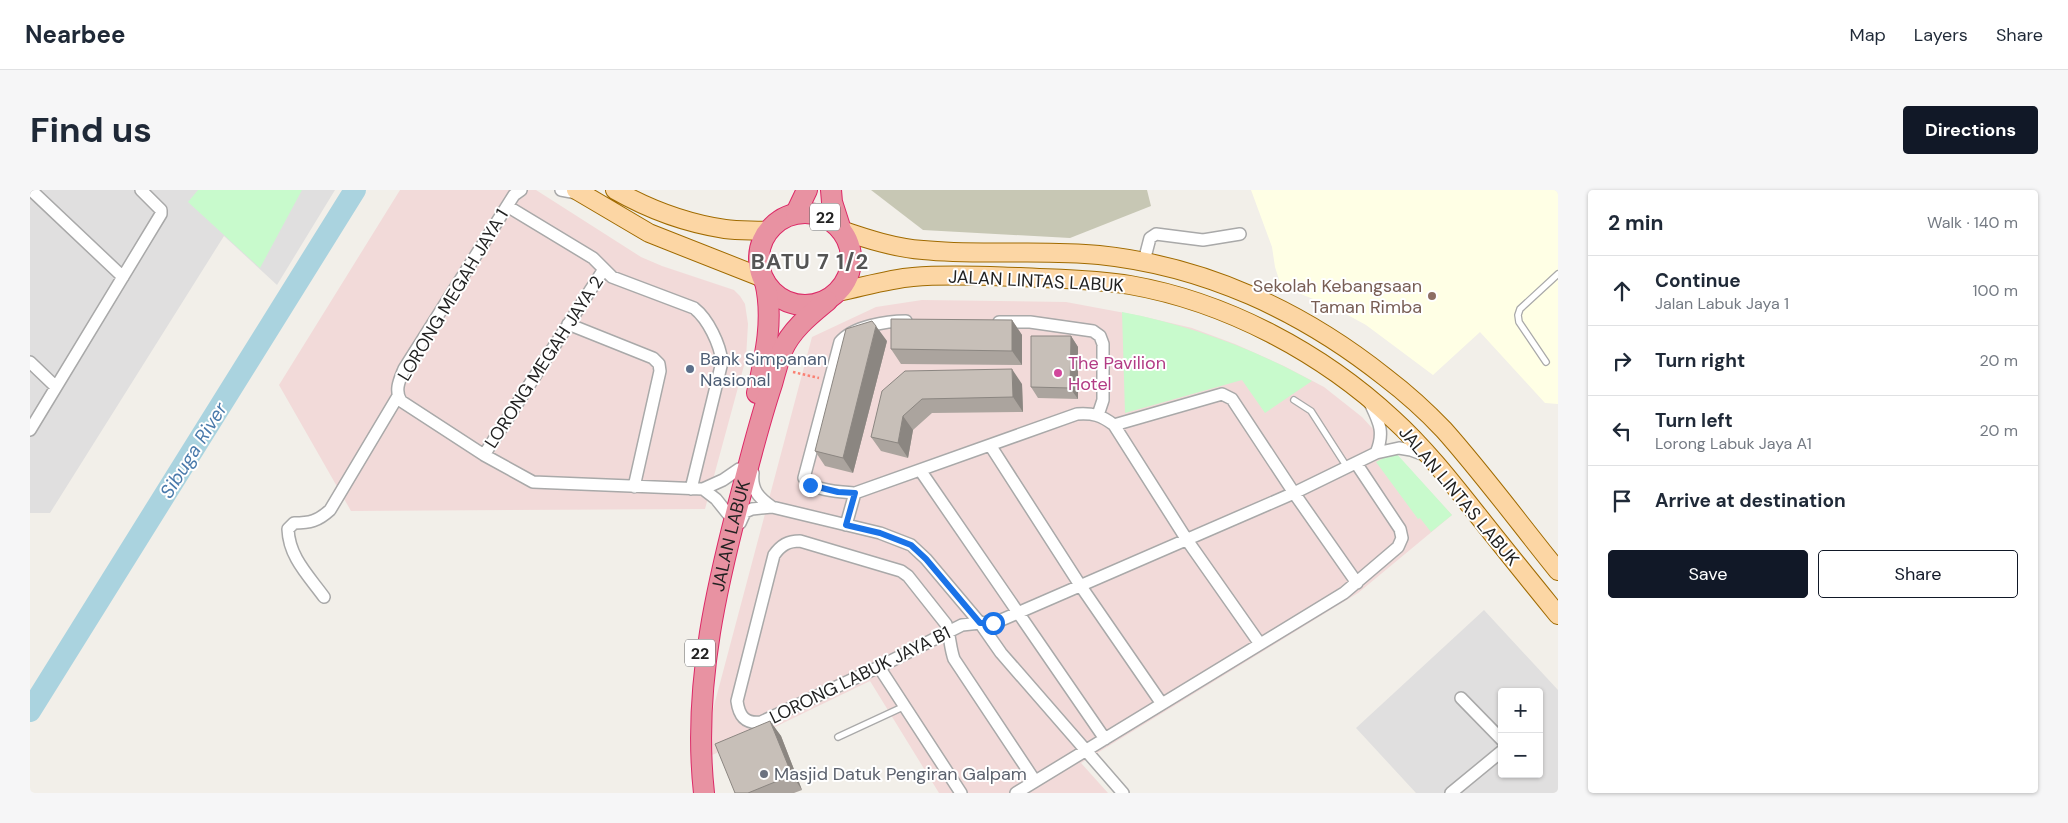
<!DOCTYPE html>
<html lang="en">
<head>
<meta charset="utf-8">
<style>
  body { margin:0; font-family:"DM Sans",sans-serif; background:#f6f6f7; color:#1f2937 }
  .controls { position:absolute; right:15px; bottom:15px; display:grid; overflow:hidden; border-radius:5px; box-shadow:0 1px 4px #0004 }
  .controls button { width:45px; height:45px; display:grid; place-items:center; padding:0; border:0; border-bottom:1px solid #e0e1e3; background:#fff; color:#1f2937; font:25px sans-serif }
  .stop { position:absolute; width:15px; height:15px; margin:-11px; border:4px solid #1a73e8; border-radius:50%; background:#fff }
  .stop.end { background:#1a73e8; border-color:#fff; box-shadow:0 1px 5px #0008 }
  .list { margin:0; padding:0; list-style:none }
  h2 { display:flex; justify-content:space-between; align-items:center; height:65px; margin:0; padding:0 20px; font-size:21px }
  h2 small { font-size:16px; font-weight:400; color:#747a83 }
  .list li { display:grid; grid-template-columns:32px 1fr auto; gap:15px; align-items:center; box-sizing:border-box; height:70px; padding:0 20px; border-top:1px solid #e0e1e3 }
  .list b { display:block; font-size:19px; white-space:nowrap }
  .list p { margin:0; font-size:16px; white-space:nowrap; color:#747a83 }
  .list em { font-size:16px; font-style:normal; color:#747a83 }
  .actions { display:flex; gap:10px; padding:15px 20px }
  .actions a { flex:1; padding:11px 0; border:1px solid #111827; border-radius:5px; text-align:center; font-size:18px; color:#111827 }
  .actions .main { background:#111827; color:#fff }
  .icon { flex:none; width:28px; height:28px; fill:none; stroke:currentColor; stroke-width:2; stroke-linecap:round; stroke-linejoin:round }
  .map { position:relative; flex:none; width:1528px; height:603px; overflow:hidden; border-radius:5px }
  header { display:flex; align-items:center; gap:30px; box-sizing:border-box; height:70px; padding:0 25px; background:#fff; border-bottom:1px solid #e0e1e3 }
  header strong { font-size:24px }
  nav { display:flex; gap:28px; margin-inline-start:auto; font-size:18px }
  .intro { display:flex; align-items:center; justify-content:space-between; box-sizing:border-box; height:120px; padding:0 30px }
  h1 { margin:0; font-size:35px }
  .button { padding:12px 22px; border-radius:5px; background:#111827; color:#fff; font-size:18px; font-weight:700 }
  main { display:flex; gap:30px; padding:0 30px }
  aside { flex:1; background:#fff; border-radius:5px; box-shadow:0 1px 4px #0004 }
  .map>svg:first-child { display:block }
  .residential { fill:#e0dfdf; fill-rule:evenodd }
  .commercial { fill:#f2dad9 }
  .education { fill:#ffffe5 }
  .construction { fill:#c7c7b4 }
  .park { fill:#c8facc }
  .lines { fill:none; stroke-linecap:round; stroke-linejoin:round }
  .river { stroke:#aad3df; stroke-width:22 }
  .lane-casing { stroke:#a9a9a9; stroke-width:8 }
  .street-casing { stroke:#a9a9a9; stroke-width:14 }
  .primary-casing { stroke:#a06b00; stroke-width:20 }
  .highway-casing { stroke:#dc2a67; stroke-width:22 }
  .path { stroke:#fa8072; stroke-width:2.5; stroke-dasharray:2.5 2.5; stroke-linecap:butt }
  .lane { stroke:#fff; stroke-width:5.5 }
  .street { stroke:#fff; stroke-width:11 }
  .primary { stroke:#fcd6a4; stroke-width:18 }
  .highway { stroke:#e892a2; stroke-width:20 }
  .wall { fill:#aba49e }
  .shaded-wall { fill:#8b8681 }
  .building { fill:#c7bfb8; stroke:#8b8681 }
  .route { stroke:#1a73e8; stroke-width:6 }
  .education-dot { fill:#8d6e63; stroke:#fff; stroke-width:2 }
  .service-dot { fill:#5c6f8a; stroke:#fff; stroke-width:2 }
  .hotel-dot { fill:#d1479c; stroke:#fff; stroke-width:2 }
  .worship-dot { fill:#6b7280; stroke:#fff; stroke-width:2 }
  .labels { text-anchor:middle; stroke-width:4; stroke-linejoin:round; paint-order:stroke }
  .shield { fill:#fff; stroke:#646464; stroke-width:1 }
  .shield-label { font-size:16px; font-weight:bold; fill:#222 }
  .street-label { font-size:18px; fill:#222; stroke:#fff }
  .education-label { font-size:18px; fill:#785e54; stroke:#fff; text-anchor:end }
  .service-label { font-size:18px; fill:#4e5e75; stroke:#fff; text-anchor:start }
  .hotel-label { font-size:18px; fill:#b23c85; stroke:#fff; text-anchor:start }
  .worship-label { font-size:18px; fill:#5b616d; stroke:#fff; text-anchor:start }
  .water-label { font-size:19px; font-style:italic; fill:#4a7aab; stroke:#fff }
  .district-label { font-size:22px; font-weight:bold; letter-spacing:1px; fill:#555; stroke:#fff }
</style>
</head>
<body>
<header>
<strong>Nearbee</strong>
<nav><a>Map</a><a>Layers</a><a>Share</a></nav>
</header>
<div class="intro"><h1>Find us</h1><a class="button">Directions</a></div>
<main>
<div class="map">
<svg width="1528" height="603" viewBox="0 0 1528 603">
  <rect width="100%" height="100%" fill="#f2efe9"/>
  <path class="residential" d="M0,0H305L247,95L194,46L20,323H0Z
    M1454,420L1528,500V603H1386L1326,538ZM1472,502H1509V584H1472Z"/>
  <path class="commercial" d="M370,0H506L611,67L632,76L704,100L710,106L715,114L718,134L716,168L675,319L321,321L249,195Z
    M892,110L1036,112L1111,126L1162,138L1205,154L1254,176L1294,197L1332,227L1422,325L1328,403L1051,573L1078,603H909L840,491L718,550L682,565L681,527L782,147L846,117Z"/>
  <path class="education" d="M1221,0H1528V214L1515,213L1450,142L1403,185L1336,135L1303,117L1251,96L1245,77L1242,57Z"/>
  <path class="construction" d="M841,0H1117L1121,16L1040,48L893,40Z"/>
  <path class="park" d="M168,0H272L230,78L158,12Z
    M1092,122C1159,135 1222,158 1282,191L1235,223L1212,190L1095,223Z
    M1365,262L1422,325L1401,342L1390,328L1388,329L1346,272Z"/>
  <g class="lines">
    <path class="river" d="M0,521L325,0"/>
    <defs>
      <path id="lane" d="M1516,172L1489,132L1488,125L1490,119L1528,84
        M1264,210L1281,221L1317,277
        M808,547L875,516"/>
      <path id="street" d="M1,0L93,87
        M491,0L484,5L374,179C370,189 364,200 371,211L454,265L503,292L673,299L693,290L709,279
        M531,0L552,4
        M477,16L563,68L582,87L664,118C678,129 690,154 692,172L661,299
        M1114,71L1120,48L1126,44L1173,50L1210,44
        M969,132H1000L1063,141L1070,146L1073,154V210L1068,225
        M538,134L623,168L629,174L630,181L604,297
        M0,172L26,197
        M1340,213C1349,232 1355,242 1346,263
        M1084,235L1192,204L1202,209L1264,303L1327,393
        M0,240L131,24V20L111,0
        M960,255L1050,395L1132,514
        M454,265L574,79
        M890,280L1075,549
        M723,283C721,300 729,308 742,317
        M673,299L686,309L698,324
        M825,303C812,302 781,301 774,288L810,152C823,136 857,131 876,131
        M710,333L715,322L722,319L742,317L850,343L881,355L896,369L950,433L971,463L1093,603
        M816,335L825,303L1047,224C1063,223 1071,225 1084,235L1157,350L1230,454
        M294,407C278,385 259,367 258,339L264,333C280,333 288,331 300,320L368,206
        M849,477L931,603
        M1431,508L1472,550
        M1005,591L924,469C920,458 920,445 916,434L878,386L871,381L770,351C758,351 751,355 744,365L707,511C709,526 715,534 731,532L849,477L932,435L969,431L1264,303L1346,263L1369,258L1381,260L1397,266
        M986,603L1314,403L1368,357L1372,348L1370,339L1326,273
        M1421,603L1472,561"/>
      <path id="primary" d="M546,0L619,43L733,88
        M585,0C620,20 655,33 695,39C709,41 724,40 738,41
        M811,40C837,49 865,58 893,60C951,66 1011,59 1069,65C1175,76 1272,121 1355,187C1376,203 1396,221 1414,240C1454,285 1490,334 1528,381
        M808,102C833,97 858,89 883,87C918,84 955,86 990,87C1027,89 1064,89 1100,95C1197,112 1292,163 1363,229C1396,259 1423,294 1450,328C1476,361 1502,393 1528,425"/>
      <g id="highway">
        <path d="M801,0L802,12L811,40"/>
        <circle cx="775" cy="69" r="46"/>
        <path d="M766,23L777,0"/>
        <path d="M727,203C735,167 744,129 735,92"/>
        <path id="s1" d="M674,603C662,495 688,389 716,285C724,254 732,224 742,194C745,183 748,172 752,161C761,140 780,125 797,111"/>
      </g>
    </defs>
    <use href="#lane" class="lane-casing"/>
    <use href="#street" class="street-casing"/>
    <use href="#primary" class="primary-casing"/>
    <use href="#highway" class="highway-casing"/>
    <path class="path" d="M763,182L789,188"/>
    <use href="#lane" class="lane"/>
    <use href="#street" class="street"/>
    <use href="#primary" class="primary"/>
    <use href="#highway" class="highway"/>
  </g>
  <path class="wall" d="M982,130L992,145V175L871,174L861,159Z
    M1041,146L1048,157V209L1008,208L1001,197Z
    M857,151L823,283L795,276L785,261Z
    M875,181L992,194L993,222L902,223L883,240L878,268L851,261L841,247Z
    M740,531L751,546L772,600L764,603H705Z"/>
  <path class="shaded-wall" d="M982,130L992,145V175L982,161Z
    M846,136L857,151L823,283L813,268Z
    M1041,146L1048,157V209L1040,198Z
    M982,179L992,194L993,222L983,207Z
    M873,226L883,240L878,268L868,253Z
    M740,531L751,546L772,600L762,585Z"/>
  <path class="building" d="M861,129L982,130V161L861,159Z
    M842,131L846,136L813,268L785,261L816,139Z
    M1001,146H1041L1040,198L1001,197Z
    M982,179L983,207L892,209L873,226L868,253L841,247L852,201L875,181Z
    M740,531L762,585L718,603H705L685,554Z"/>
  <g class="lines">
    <path class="route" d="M780,295L808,302L825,303L816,335L850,343L881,355L896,369L950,433H963"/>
  </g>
  <circle class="education-dot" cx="1402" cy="106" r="5"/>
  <circle class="service-dot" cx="660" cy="179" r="5"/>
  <circle class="hotel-dot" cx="1028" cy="183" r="5"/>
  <circle class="worship-dot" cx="734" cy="584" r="5"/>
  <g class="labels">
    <g class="shield">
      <rect x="780" y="13.5" width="30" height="27" rx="4"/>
      <rect x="655" y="449.5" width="30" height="27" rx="4"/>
    </g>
    <g class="shield-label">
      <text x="795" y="33">22</text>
      <text x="670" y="469">22</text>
    </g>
    <g class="street-label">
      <text transform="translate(1006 91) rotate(3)" y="6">JALAN LINTAS LABUK</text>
      <text transform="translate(423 105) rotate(-59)" y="6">LORONG MEGAH JAYA 1</text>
      <text transform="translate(514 172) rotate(-57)" y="6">LORONG MEGAH JAYA 2</text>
      <text transform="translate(1429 306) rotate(50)" y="6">JALAN LINTAS LABUK</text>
      <text dy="6" stroke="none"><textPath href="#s1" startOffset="260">JALAN LABUK</textPath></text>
      <text transform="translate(830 485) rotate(-26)" y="6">LORONG LABUK JAYA B1</text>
    </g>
    <g class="education-label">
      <text x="1392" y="102">Sekolah Kebangsaan<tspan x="1392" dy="21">Taman Rimba</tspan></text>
    </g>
    <g class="service-label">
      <text x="670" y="175">Bank Simpanan<tspan x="670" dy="21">Nasional</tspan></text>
    </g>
    <g class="hotel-label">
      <text x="1038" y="179">The Pavilion<tspan x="1038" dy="21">Hotel</tspan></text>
    </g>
    <g class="worship-label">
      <text x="744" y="590">Masjid Datuk Pengiran Galpam</text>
    </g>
    <g class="water-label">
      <text transform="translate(163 260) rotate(-58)" y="7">Sibuga River</text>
    </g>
    <g class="district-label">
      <text x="780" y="79">BATU 7 1/2</text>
    </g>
  </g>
</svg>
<div class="controls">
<button>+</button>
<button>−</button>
</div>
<div class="stop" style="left:963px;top:433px"></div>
<div class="stop end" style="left:780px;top:295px"></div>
</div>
<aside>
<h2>2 min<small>Walk · 140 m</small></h2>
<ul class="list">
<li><svg class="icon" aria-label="ahead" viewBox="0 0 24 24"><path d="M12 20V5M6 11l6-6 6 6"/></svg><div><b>Continue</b><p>Jalan Labuk Jaya 1</p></div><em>100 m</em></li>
<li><svg class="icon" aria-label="right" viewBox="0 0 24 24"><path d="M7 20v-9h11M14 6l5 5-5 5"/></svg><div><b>Turn right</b></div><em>20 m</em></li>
<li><svg class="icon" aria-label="left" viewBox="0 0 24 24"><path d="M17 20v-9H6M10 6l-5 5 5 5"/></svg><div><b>Turn left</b><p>Lorong Labuk Jaya A1</p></div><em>20 m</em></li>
<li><svg class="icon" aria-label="arrive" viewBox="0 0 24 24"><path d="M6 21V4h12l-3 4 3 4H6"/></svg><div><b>Arrive at destination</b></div></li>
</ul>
<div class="actions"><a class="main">Save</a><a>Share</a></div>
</aside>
</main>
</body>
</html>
